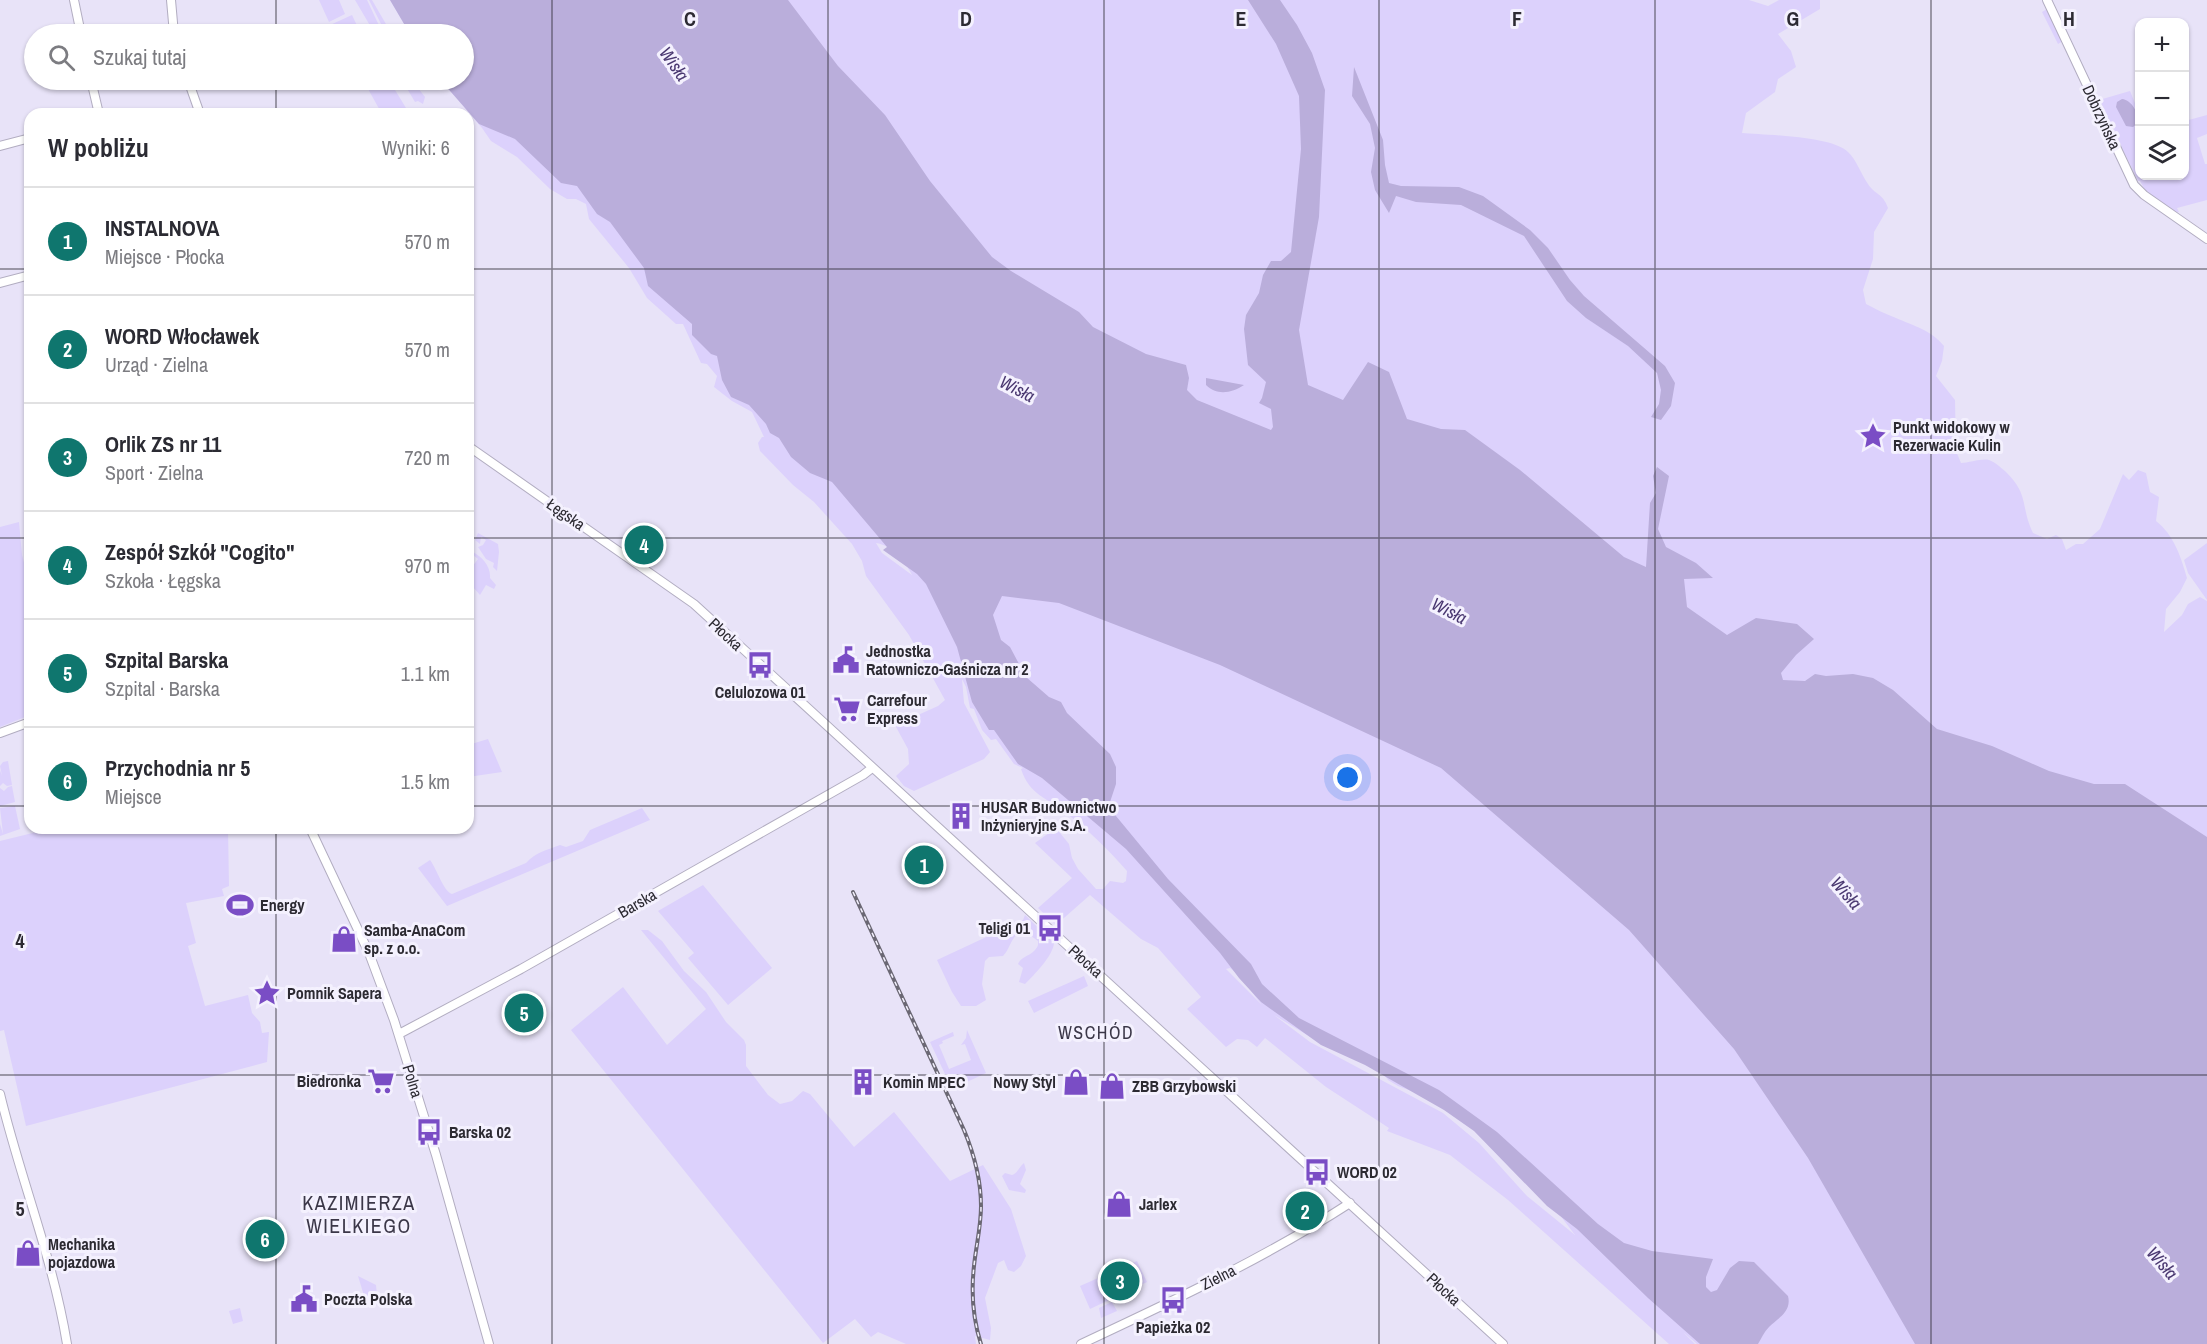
<!DOCTYPE html>
<html lang="pl">
<head>
<meta charset="utf-8">
<style>
  body { margin:0; font-family:"Archivo Narrow",sans-serif; background:#f2f2f3; color:#2b2b33 }
  .controls { position:absolute; right:18px; top:18px; display:grid; overflow:hidden; border-radius:12px; box-shadow:0 2px 4px #0004 }
  .controls button { width:54px; height:54px; display:grid; place-items:center; padding:0; border:0; border-bottom:2px solid #e1e1e2; background:#fff; color:#2b2b33; font:30px sans-serif }
  .you { position:absolute; left:1348px; top:778px; width:21px; height:21px; margin:-15px; border:4px solid #fff; border-radius:50%; background:#1a73e8; box-shadow:0 0 0 9px #1a73e833 }
  .badge { display:grid; place-items:center; width:39px; height:39px; border-radius:50%; background:#0f766e; color:#fff; font-size:20px; font-weight:700 }
  .pin { position:absolute; translate:-50% -50%; border:3px solid #fff; box-shadow:0 2px 6px #0006 }
  .list { margin:0; padding:0; list-style:none }
  h2 { display:flex; justify-content:space-between; align-items:center; height:78px; margin:0; padding:0 24px; font-size:26px }
  h2 small { font-size:20px; font-weight:400; color:#7c7c81 }
  .list li { display:grid; grid-template-columns:39px 1fr auto; gap:18px; align-items:center; box-sizing:border-box; height:108px; padding:0 24px; border-top:2px solid #e1e1e2 }
  .list b { display:block; font-size:22px; white-space:nowrap }
  .list p { margin:0; font-size:20px; white-space:nowrap; color:#7c7c81 }
  .list em { font-size:20px; font-style:normal; color:#7c7c81 }
  .icon { flex:none; width:33px; height:33px; fill:none; stroke:currentColor; stroke-width:2; stroke-linecap:round; stroke-linejoin:round }
  .map { position:relative; flex:none; width:2207px; height:1344px; overflow:hidden }
  .search { position:absolute; background:#fff; box-shadow:0 2px 4px #0004; left:24px; top:24px; width:450px; height:66px; display:flex; align-items:center; gap:15px; box-sizing:border-box; padding:0 21px; border-radius:33px; color:#7c7c81; font-size:22px }
  .panel { position:absolute; background:#fff; box-shadow:0 2px 4px #0004; left:24px; top:108px; width:450px; height:726px; border-radius:18px }
  .map>svg:first-child { display:block }
  .green { fill:#dcd1fc; fill-rule:evenodd }
  .water { fill:#baaedb }
  .lines { fill:none; stroke-linecap:round; stroke-linejoin:round }
  .minor-casing { stroke:#b2adc1; stroke-width:10 }
  .minor { stroke:#fff; stroke-width:8 }
  .rail-casing { stroke:#6b6874; stroke-width:4 }
  .rail { stroke:#f4f1fe; stroke-width:1.5; stroke-dasharray:4.5; stroke-linecap:butt }
  .grid { fill:none; stroke:#2c2a32; stroke-width:1.5; stroke-opacity:0.55 }
  .labels { text-anchor:middle; stroke-width:6; stroke-linejoin:round; paint-order:stroke }
  .street-label { font-size:16px; fill:#2c2a32; stroke:#f4f1fe }
  .poi-label { font-size:16px; font-weight:bold; fill:#2c2a32; stroke:#f4f1fe; text-anchor:start }
  .water-label { font-size:18px; font-style:italic; fill:#4a3871; stroke:#f4f1fe }
  .neighbourhood-label { font-size:18px; letter-spacing:1.5px; fill:#3b3748; stroke:#f4f1fe }
  .quarter-label { font-size:20px; letter-spacing:1.5px; fill:#3b3748; stroke:#f4f1fe }
  .grid-label { font-size:20px; text-anchor:middle; font-weight:bold; fill:#2c2a32; stroke:#f4f1fe; stroke-width:6; stroke-linejoin:round; paint-order:stroke }
</style>
</head>
<body>
<div class="map">
<svg width="2207" height="1344" viewBox="0 0 2207 1344">
  <rect width="100%" height="100%" fill="#e8e3f8"/>
  <path class="green" d="M319,0H339L345,14L329,22Z
    M355,0H367L383,34H375Z
    M369,0H372L390,31L385,32Z
    M390,0H1749L1768,6L1779,0H1820V9L1778,34L1791,51L1796,67L1778,79L1775,92L1746,113L1742,133C1766,135 1832,136 1848,152C1856,159 1861,174 1868,184C1875,195 1883,193 1888,208L1874,232L1873,259L1863,290L1866,304C1876,309 1885,314 1896,318C1914,326 1931,330 1944,346L1942,361L1936,376L1955,400L1956,451L1961,463C1969,463 1982,458 1989,460C1995,462 2000,467 2005,471C2030,495 2020,506 2033,533L2047,539L2056,535L2062,539L2066,550L2076,544H2083L2100,529L2123,474L2129,480L2138,470L2146,473L2150,492L2159,497L2156,521C2174,535 2181,557 2187,578L2180,592L2166,609L2164,632L2182,615L2188,604L2200,597L2207,601V1344H1697L1683,1332L1695,1344H1669L1508,1200L1450,1155L1387,1131L1389,1128L1326,1087L1265,1038L1257,1047L1248,1040L1237,1039L1226,1047L1187,1009L1201,997L1158,948L1141,939L1090,895L1056,925L1038,908L1072,878L1035,843L1056,828L1069,844L1072,858L1078,869L1096,889H1103L1110,881L1123,883L1126,881L1127,871C1109,850 1088,830 1066,813C1047,797 1030,796 1021,769L1023,768L1014,764L996,739L991,740L982,730L974,709L970,708L966,687L962,679L964,703L990,752L984,759L914,791L904,786L896,776L909,764L908,749L896,727L898,724L938,706L945,700L909,635L866,576L862,561L852,544L814,502L793,485L760,451L758,443L762,437H764L752,412L732,401L714,387L717,376L707,364L701,363L683,324H676L647,298L629,268L589,219L586,204L576,199H567L550,189L517,157L491,141L482,128L441,80H464V34H410ZM876,543C892,545 905,561 912,575L882,553ZM1230,968C1244,978 1251,992 1262,1005L1226,969ZM1274,1015L1307,1035L1383,1073L1388,1080L1398,1086L1425,1096L1489,1141L1550,1202L1575,1235L1527,1196L1479,1143L1443,1113L1310,1042Z
    M2044,3L2063,41L2058,44L2042,12L2047,9Z
    M352,15L361,34H334L330,25Z
    M363,80H389L406,108L395,114H382Z
    M402,80H412L425,97L423,104L418,101L415,102Z
    M2130,91L2139,113L2140,176H2184L2185,121L2207,115V134L2197,138L2205,164H2207V200L2177,208L2179,212H2175L2145,190L2140,181H2138L2099,100Z
    M19,522L22,555L30,585V715L0,727V527Z
    M478,533L498,544L499,552L497,571L493,567L494,563L486,559L478,547L483,545L486,540L481,537L480,544L475,540Z
    M2207,543V600L2188,573L2184,560Z
    M473,552C482,557 491,566 490,578L496,585L494,589L486,585L480,595L472,586L468,589V566L472,567L478,559L473,555Z
    M488,739L502,772L468,777V745Z
    M8,761L12,785L7,786L3,783L0,786V770L2,776L0,766L3,762Z
    M12,786L15,802L0,806V788L4,791L8,787Z
    M15,806L20,829L0,836V824L3,834L0,808Z
    M642,808L650,820L447,906L418,868L430,860C437,869 443,891 452,894L526,863C536,852 547,850 560,845L566,847L583,841L590,830Z
    M53,828H228L229,886L222,889L224,896L186,903L196,943L188,946L205,1006L248,995L252,1013L260,1022L262,1033L269,1032L267,1062L26,1126L4,1030L0,1031V841Z
    M703,885L772,968L728,1005L688,958L694,953L658,911Z
    M1025,915L1054,943C1053,956 1034,975 1025,984L1019,982L1023,968L1018,964C1022,955 1034,956 1038,945V941L1027,933H1018C1009,942 1010,949 1003,956L989,957L985,961L982,984L986,1000L976,1006H961L952,992L937,960L1023,920Z
    M641,930H648L662,941L684,971L706,992L726,1022L744,1040L746,1045V1066L768,1095L780,1104L792,1101L803,1091L810,1094L854,1147L894,1112L950,1181L983,1165L1011,1209L1026,1256L1021,1266L1014,1272L1008,1270L1004,1260L998,1263L985,1298L991,1328L990,1340L975,1336L976,1344H906L878,1332L871,1337L855,1319L823,1343L571,1030L623,987L667,1045L706,1009Z
    M1084,976L1088,986L1034,1013L1028,1001Z
    M967,1030L986,1073L952,1089L930,1042L953,1032L954,1036L942,1041L943,1043L939,1045L949,1069L971,1060L965,1044L961,1045L966,1038Z
    M1024,1163L1026,1170L1020,1184L1026,1190L1025,1193L1009,1190L1002,1176L1005,1173L1012,1175C1018,1173 1019,1167 1024,1163Z
    M1137,1261L1147,1282L1090,1309L1080,1286Z
    M358,1276L376,1285L377,1295L365,1299Z
    M1112,1302L1117,1311L1101,1318L1099,1308Z
    M240,1308L243,1321L233,1324L229,1311Z"/>
  <path class="water" d="M390,0H788L838,66L885,115L930,181L992,257L1011,271L1079,312L1093,327L1146,354L1186,365L1189,378L1187,390L1197,400L1271,430L1273,427L1271,409L1259,403L1262,398L1266,382L1248,365L1244,329L1246,315L1259,293L1263,275L1271,261H1281L1291,252L1301,149L1299,96L1276,44L1248,0H1280L1297,25L1312,53L1325,90L1319,217L1299,330L1308,385L1343,400L1368,362L1389,372L1407,419L1441,429L1465,430L1520,470L1624,557L1646,567L1650,503L1656,493L1653,476L1657,467L1669,476L1658,529L1666,547L1696,563L1713,578L1684,579L1687,607L1727,635L1756,618L1797,624L1814,639L1796,655L1781,673L1783,680L1805,681L1815,674L1826,676L1853,674L1873,678L1893,690L1937,729L1992,746L2049,771L2094,784H2125L2207,837V1344H1915L1808,1158L1734,1049L1629,930L1441,768L1220,665L1059,603L1002,596L993,615L1001,640L1010,647L1026,677L1049,697L1061,702L1067,713L1110,754L1116,767V784L1109,805L1116,816L1168,879L1251,964L1262,984L1299,1018L1439,1090L1497,1132L1598,1224L1624,1243L1652,1251L1713,1259L1706,1277V1287L1711,1292L1717,1290L1730,1268L1739,1261L1754,1262L1788,1296C1792,1312 1778,1318 1769,1327C1764,1332 1761,1339 1758,1344H1700L1648,1298L1577,1229L1547,1206L1474,1131L1444,1110L1365,1065L1321,1045L1261,1002L1239,978L1220,953L1126,849L1042,778L1018,764L994,730H989L972,702L957,647L926,584L917,574L883,550L887,547L832,482L810,473L791,457L779,438L770,433L766,424L749,405L731,397L722,380L717,356L711,354L692,335V324L648,286L644,268L610,222L597,214L577,186L561,183L515,139L479,124L444,84L441,80H464V34H410Z
    M1354,67L1383,140L1385,165L1389,183L1401,186L1459,187L1483,196L1530,230L1548,248L1570,280L1584,296L1665,366L1675,383L1671,406L1661,420L1651,417L1659,404L1661,390L1657,373L1628,346L1586,318L1567,301L1524,236L1461,205L1416,202L1396,196L1389,213L1375,190L1371,172L1375,148L1370,124L1352,96Z
    M2122,99C2132,100 2138,113 2139,122L2133,127L2126,126L2116,107L2117,102Z
    M1206,378L1244,385C1232,393 1217,396 1206,385Z"/>
  <g class="lines">
    <defs>
      <path id="minor" d="M74,0L81,34
        M171,0L174,34
        M2047,0L2134,185L2144,195L2207,239
        M91,80L99,114
        M188,80L200,114
        M0,146L30,138
        M0,283L30,275
        M468,446L694,604L1503,1344
        M0,733L30,722
        M310,828L369,953L394,1020L436,1155L489,1344
        M399,1034L521,969L863,775L872,768
        M0,1094C20,1178 53,1258 67,1344
        M1081,1344C1173,1301 1265,1258 1350,1203"/>
    </defs>
    <use href="#minor" class="minor-casing"/>
    <use href="#minor" class="minor"/>
    <defs>
      <path id="rail" d="M853,892L964,1130C974,1154 981,1180 981,1206C981,1227 976,1246 974,1266C971,1292 973,1319 981,1344"/>
    </defs>
    <use href="#rail" class="rail-casing"/>
    <use href="#rail" class="rail"/>
  </g>
  <path class="grid" d="M276,0V34M552,0V1344M828,0V1344M1104,0V1344M1379,0V1344M1655,0V1344M1931,0V1344M276,80V114M0,269H30M468,269H2207M0,538H30M468,538H2207M0,806H30M468,806H2207M276,828V1344M0,1075H2207"/>
  <defs>
    <symbol id="sight-bare" viewBox="-9 -9 18 18"><path d="M0-6L1.8-2.2L6-1.7L2.9 1.2L3.7 5.4L0 3.3L-3.7 5.4L-2.9 1.2L-6-1.7L-1.8-2.2Z" fill="#7a4dc5" stroke="#f4f1fe" stroke-width="2.5" paint-order="stroke"/></symbol>
    <symbol id="civic-bare" viewBox="-9 -9 18 18"><path d="M-.6-6.5H3V-4.5H.6V-3L4-1V1h2V6H-6V1h2V-1L-.6-3ZM-1.2 2.5V6h2.4V2.5Z" fill="#7a4dc5" stroke="#f4f1fe" stroke-width="2.5" paint-order="stroke"/></symbol>
    <symbol id="bus-bare" viewBox="-9 -9 18 18"><path d="M-5-6H5V4H4V6H2V4H-2V6H-4V4H-5ZM-3.5-4V0h7V-4ZM-3.5 1.2v1.5H-2V1.2ZM2 1.2v1.5H3.5V1.2Z" fill="#7a4dc5" stroke="#f4f1fe" stroke-width="2.5" paint-order="stroke"/></symbol>
    <symbol id="supermarket-bare" viewBox="-9 -9 18 18"><path d="M-6-5.5h2.5l.6 2H6L4.5 2H-2.5L-4.4-4H-6ZM-1.5 3.2a1.3 1.3 0 1 0 .1 0ZM3 3.2a1.3 1.3 0 1 0 .1 0Z" fill="#7a4dc5" stroke="#f4f1fe" stroke-width="2.5" paint-order="stroke"/></symbol>
    <symbol id="building-bare" viewBox="-9 -9 18 18"><path d="M-4-6H4V6H1V3H-1V6H-4ZM-2.5-4.3h1.7v1.8h-1.7ZM.8-4.3h1.7v1.8H.8ZM-2.5-1h1.7V.8h-1.7ZM.8-1h1.7V.8H.8Z" fill="#7a4dc5" stroke="#f4f1fe" stroke-width="2.5" paint-order="stroke"/></symbol>
    <symbol id="stadium-bare" viewBox="-9 -9 18 18"><path d="M0-5a6.5 5 0 1 0 0 10a6.5 5 0 1 0 0-10ZM-3.5-1.8h7v3.6h-7Z" fill="#7a4dc5" stroke="#f4f1fe" stroke-width="2.5" paint-order="stroke"/></symbol>
    <symbol id="shop-bare" viewBox="-9 -9 18 18"><path d="M-5-2.5h2.3a2.7 3.5 0 0 1 5.4 0H5L5.5 6h-11ZM-1.5-2.5h3a1.5 2.3 0 0 0-3 0Z" fill="#7a4dc5" stroke="#f4f1fe" stroke-width="2.5" paint-order="stroke"/></symbol>
  </defs>
  <g fill-rule="evenodd">
    <use href="#sight-bare" x="1854" y="417" width="38" height="38"/>
    <use href="#civic-bare" x="827" y="641" width="38" height="38"/>
    <use href="#bus-bare" x="741" y="646" width="38" height="38"/>
    <use href="#supermarket-bare" x="828" y="690" width="38" height="38"/>
    <use href="#building-bare" x="942" y="797" width="38" height="38"/>
    <use href="#stadium-bare" x="221" y="886" width="38" height="38"/>
    <use href="#bus-bare" x="1031" y="909" width="38" height="38"/>
    <use href="#shop-bare" x="325" y="920" width="38" height="38"/>
    <use href="#sight-bare" x="248" y="974" width="38" height="38"/>
    <use href="#supermarket-bare" x="362" y="1062" width="38" height="38"/>
    <use href="#building-bare" x="844" y="1063" width="38" height="38"/>
    <use href="#shop-bare" x="1057" y="1063" width="38" height="38"/>
    <use href="#shop-bare" x="1093" y="1067" width="38" height="38"/>
    <use href="#bus-bare" x="410" y="1113" width="38" height="38"/>
    <use href="#bus-bare" x="1298" y="1153" width="38" height="38"/>
    <use href="#shop-bare" x="1100" y="1185" width="38" height="38"/>
    <use href="#shop-bare" x="9" y="1234" width="38" height="38"/>
    <use href="#civic-bare" x="285" y="1280" width="38" height="38"/>
    <use href="#bus-bare" x="1154" y="1281" width="38" height="38"/>
  </g>
  <g class="labels">
    <g class="street-label">
      <text transform="translate(2102 117) rotate(65)" y="6">Dobrzyńska</text>
      <text transform="translate(566 514) rotate(35)" y="6">Łęgska</text>
      <text transform="translate(726 634) rotate(43)" y="6">Płocka</text>
      <text transform="translate(637 903) rotate(-30)" y="6">Barska</text>
      <text transform="translate(1086 961) rotate(42)" y="6">Płocka</text>
      <text transform="translate(413 1081) rotate(73)" y="6">Polna</text>
      <text transform="translate(1218 1277) rotate(-27)" y="6">Zielna</text>
      <text transform="translate(1444 1289) rotate(43)" y="6">Płocka</text>
    </g>
    <g class="poi-label">
      <text x="1893" y="433">Punkt widokowy w<tspan x="1893" dy="18">Rezerwacie Kulin</tspan></text>
      <text x="866" y="657">Jednostka<tspan x="866" dy="18">Ratowniczo-Gaśnicza nr 2</tspan></text>
      <text x="760" y="698" text-anchor="middle">Celulozowa 01</text>
      <text x="867" y="706">Carrefour<tspan x="867" dy="18">Express</tspan></text>
      <text x="981" y="813">HUSAR Budownictwo<tspan x="981" dy="18">Inżynieryjne S.A.</tspan></text>
      <text x="260" y="911">Energy</text>
      <text x="1030" y="934" text-anchor="end">Teligi 01</text>
      <text x="364" y="936">Samba-AnaCom<tspan x="364" dy="18">sp. z o.o.</tspan></text>
      <text x="287" y="999">Pomnik Sapera</text>
      <text x="361" y="1087" text-anchor="end">Biedronka</text>
      <text x="883" y="1088">Komin MPEC</text>
      <text x="1056" y="1088" text-anchor="end">Nowy Styl</text>
      <text x="1132" y="1092">ZBB Grzybowski</text>
      <text x="449" y="1138">Barska 02</text>
      <text x="1337" y="1178">WORD 02</text>
      <text x="1139" y="1210">Jarlex</text>
      <text x="48" y="1250">Mechanika<tspan x="48" dy="18">pojazdowa</tspan></text>
      <text x="324" y="1305">Poczta Polska</text>
      <text x="1173" y="1333" text-anchor="middle">Papieżka 02</text>
    </g>
    <g class="water-label">
      <text transform="translate(674 64) rotate(55)" y="6">Wisła</text>
      <text transform="translate(1017 389) rotate(27)" y="6">Wisła</text>
      <text transform="translate(1449 611) rotate(27)" y="6">Wisła</text>
      <text transform="translate(1846 893) rotate(49)" y="6">Wisła</text>
      <text transform="translate(2162 1263) rotate(49)" y="6">Wisła</text>
    </g>
    <g class="neighbourhood-label">
      <text x="1096" y="1039">WSCHÓD</text>
    </g>
    <g class="quarter-label">
      <text x="359" y="1210">KAZIMIERZA<tspan x="359" dy="23">WIELKIEGO</tspan></text>
    </g>
  </g>
  <g class="grid-label">
    <text x="690" y="26">C</text>
    <text x="966" y="26">D</text>
    <text x="1241" y="26">E</text>
    <text x="1517" y="26">F</text>
    <text x="1793" y="26">G</text>
    <text x="2069" y="26">H</text>
    <text x="20" y="948">4</text>
    <text x="20" y="1216">5</text>
  </g>
</svg>
<div class="controls">
<button>+</button>
<button>−</button>
<button><svg class="icon" aria-label="layers" viewBox="0 0 24 24"><path d="M12 4l9 5-9 5-9-5zM3 14l9 5 9-5"/></svg></button>
</div>
<div class="you"></div>
<div class="pin badge" style="left:924px;top:865px">1</div>
<div class="pin badge" style="left:1305px;top:1211px">2</div>
<div class="pin badge" style="left:1120px;top:1281px">3</div>
<div class="pin badge" style="left:644px;top:545px">4</div>
<div class="pin badge" style="left:524px;top:1013px">5</div>
<div class="pin badge" style="left:265px;top:1239px">6</div>
<div class="search"><svg class="icon" aria-label="search" viewBox="0 0 24 24"><circle cx="10" cy="10" r="6"/><path d="M15 15l6 6"/></svg>Szukaj tutaj</div>
<section class="panel">
<h2>W pobliżu<small>Wyniki: 6</small></h2>
<ul class="list">
<li><span class="badge">1</span><div><b>INSTALNOVA</b><p>Miejsce · Płocka</p></div><em>570 m</em></li>
<li><span class="badge">2</span><div><b>WORD Włocławek</b><p>Urząd · Zielna</p></div><em>570 m</em></li>
<li><span class="badge">3</span><div><b>Orlik ZS nr 11</b><p>Sport · Zielna</p></div><em>720 m</em></li>
<li><span class="badge">4</span><div><b>Zespół Szkół &quot;Cogito&quot;</b><p>Szkoła · Łęgska</p></div><em>970 m</em></li>
<li><span class="badge">5</span><div><b>Szpital Barska</b><p>Szpital · Barska</p></div><em>1.1 km</em></li>
<li><span class="badge">6</span><div><b>Przychodnia nr 5</b><p>Miejsce</p></div><em>1.5 km</em></li>
</ul>
</section>
</div>
</body>
</html>
